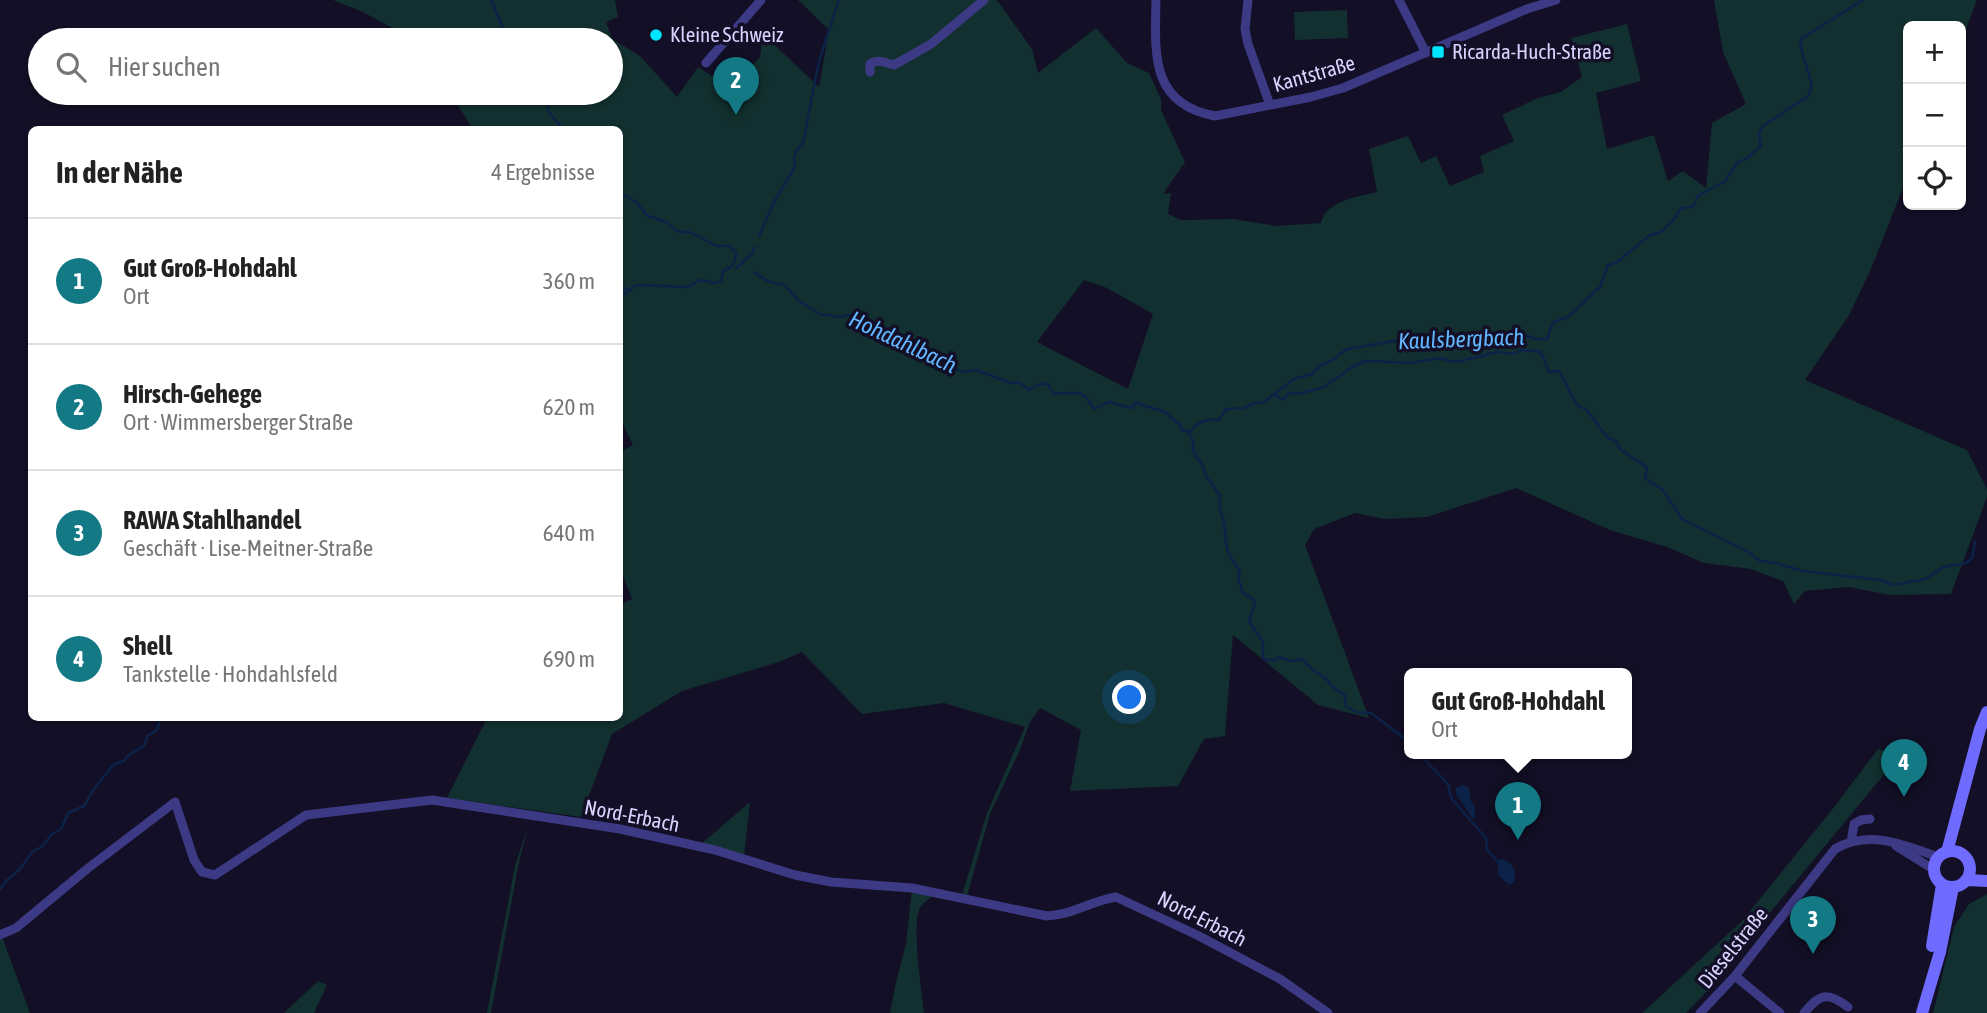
<!DOCTYPE html>
<html lang="de">
<head>
<meta charset="utf-8">
<style>
  body { margin:0; font-family:"Asap Condensed",sans-serif; background:#f2f2f2; color:#222 }
  .controls { position:absolute; right:21px; top:21px; display:grid; overflow:hidden; border-radius:10px; box-shadow:0 2px 5px #0004 }
  .controls button { width:63px; height:63px; display:grid; place-items:center; padding:0; border:0; border-bottom:2px solid #e0e0e0; background:#fff; color:#222; font:35px sans-serif }
  .you { position:absolute; left:1130px; top:698px; width:24px; height:24px; margin:-18px; border:5px solid #fff; border-radius:50%; background:#1a73e8; box-shadow:0 0 0 10px #1a73e833 }
  .badge { display:grid; place-items:center; width:46px; height:46px; border-radius:50%; background:#137a85; color:#fff; font-size:23px; font-weight:700 }
  .pin { position:absolute; translate:-50% -58px; filter:drop-shadow(0 2px 4px #0008) }
  .pin::after { content:''; position:absolute; top:37px; width:24px; height:21px; background:inherit; clip-path:polygon(0 0,100% 0,50% 100%) }
  .popup { position:absolute; left:1404px; top:668px; width:228px; height:91px; box-sizing:border-box; display:grid; place-content:center; border-radius:10px; background:#fff; filter:drop-shadow(0 2px 5px #0005); font-size:23px; white-space:nowrap; color:#767676 }
  .popup b { font-size:26px; color:#222 }
  .popup::after { content:''; position:absolute; left:50%; top:100%; margin-left:-14px; border:14px solid transparent; border-top-color:#fff }
  .list { margin:0; padding:0; list-style:none }
  h2 { display:flex; justify-content:space-between; align-items:center; height:91px; margin:0; padding:0 28px; font-size:30px }
  h2 small { font-size:23px; font-weight:400; color:#767676 }
  .list li { display:grid; grid-template-columns:46px 1fr auto; gap:21px; align-items:center; box-sizing:border-box; height:126px; padding:0 28px; border-top:2px solid #e0e0e0 }
  .list b { display:block; font-size:26px; white-space:nowrap }
  .list p { margin:0; font-size:23px; white-space:nowrap; color:#767676 }
  .list em { font-size:23px; font-style:normal; color:#767676 }
  .icon { flex:none; width:38px; height:38px; fill:none; stroke:currentColor; stroke-width:2; stroke-linecap:round; stroke-linejoin:round }
  .map { position:relative; flex:none; width:1987px; height:1013px; overflow:hidden }
  .search { position:absolute; background:#fff; box-shadow:0 2px 5px #0004; left:28px; top:28px; width:595px; height:77px; display:flex; align-items:center; gap:18px; box-sizing:border-box; padding:0 24px; border-radius:38px; color:#767676; font-size:26px }
  .panel { position:absolute; background:#fff; box-shadow:0 2px 5px #0004; left:28px; top:126px; width:595px; height:595px; border-radius:10px }
  .map>svg:first-child { display:block }
  .green { fill:#12302f; fill-rule:evenodd }
  .water { fill:#0c2248 }
  .lines { fill:none; stroke-linecap:round; stroke-linejoin:round }
  .stream { stroke:#0c2248; stroke-width:2.5 }
  .minor { stroke:#3d3a85; stroke-width:9 }
  .secondary { stroke:#6f6bff; stroke-width:12 }
  .poi-dot { fill:#00e5ff; stroke:#130f26; stroke-width:2.5 }
  .labels { text-anchor:middle; stroke-width:7; stroke-linejoin:round; paint-order:stroke }
  .poi-label { font-size:21px; fill:#d9d4ff; stroke:#130f26; text-anchor:start }
  .street-label { font-size:21px; fill:#d9d4ff; stroke:#130f26 }
  .water-label { font-size:23px; font-style:italic; fill:#62b6ff; stroke:#130f26 }
</style>
</head>
<body>
<div class="map">
<svg width="1987" height="1013" viewBox="0 0 1987 1013">
  <rect width="100%" height="100%" fill="#130f26"/>
  <path class="green" d="M333,0H615L618,17L606,22L612,39L640,56L677,97L698,67L729,87L736,84L760,57L763,34L819,87L829,30L798,0H997L1032,49L1038,73L1096,28L1127,63L1149,73L1161,99V110L1185,162L1163,194L1171,193L1168,214L1181,220L1233,219L1277,226L1321,223C1326,200 1358,197 1377,192L1369,149L1408,136L1421,163L1436,156L1450,186L1484,172L1480,156L1514,141L1502,115L1538,98L1561,92L1582,77L1571,38L1627,24L1641,81L1596,93L1607,149L1654,135L1668,181L1683,171L1706,188L1712,123L1746,104L1723,52L1714,0H1977L1961,42V26H1908V175L1871,269L1849,315L1805,380L1967,450L1987,489V497L1951,594L1890,595L1849,587L1805,591L1794,604L1783,581L1751,569L1704,563L1667,547L1610,530L1516,488L1427,517L1385,519L1355,513L1314,529L1305,545L1369,718L1318,705L1233,635L1225,736L1204,739L1178,786L1070,791L1081,730L1040,708L1030,722L1019,752L990,814L966,900L961,898L987,813L1025,727L944,703L862,714L802,652L779,662L682,691L612,734L581,817L447,798L487,718H620V605L632,599L620,569V452L633,445L620,418V130L473,129L450,93H611V40H414L363,12ZM1084,280L1107,288L1153,314L1128,389L1037,342Z
    M1347,10L1348,38L1295,40L1294,12Z
    M1878,749L1900,755L1769,914L1726,972L1686,1013H1642L1742,921L1835,806Z
    M750,802L744,857L700,845Z
    M528,826L518,867L491,1013H487L515,866Z
    M912,889L937,893C932,897 923,902 920,908C911,925 922,991 924,1013H890L896,982L906,944Z
    M1987,894V1013H1933L1954,927L1969,904Z
    M0,931L30,1013H0Z
    M318,981L327,985L314,1013H284Z"/>
  <path class="water" d="M1463,785L1469,788L1471,800L1476,809L1474,810L1476,818L1473,819L1456,794V788Z
    M1501,859C1513,863 1517,869 1514,882L1509,885L1499,876L1497,861Z"/>
  <g class="lines">
    <path class="stream" d="M491,0L508,40
      M541,93L546,99L549,112L564,130
      M620,192L637,203L648,216L667,222L670,226L679,232H690L717,246H730L736,253C736,263 732,268 723,271L721,281L715,283L700,280L688,287L636,285L630,290L620,287
      M759,236L773,204L795,166C792,157 796,150 803,143L819,61L839,0
      M736,268L752,254L755,247
      M754,272C764,280 772,284 785,285L799,301L820,314L839,317L855,314L871,321L896,344L914,345L926,354L945,358L953,369L965,372L976,370L1011,383L1019,382L1029,390L1037,385L1047,383L1054,394C1075,393 1082,387 1094,409L1109,402L1131,408L1136,403L1165,412L1176,422L1180,424L1181,430L1189,432L1193,442V451L1203,466L1206,476L1220,496C1218,512 1222,511 1224,524C1227,548 1224,550 1240,571L1238,577L1243,593L1253,599L1255,604L1249,621L1263,642V658L1267,661L1269,659L1274,661L1279,657L1291,661L1303,659C1312,672 1316,670 1326,679C1334,686 1332,689 1344,694L1346,706L1356,712L1371,713L1408,741L1410,746
      M620,291L624,294L630,290
      M1275,395L1283,400L1288,394L1302,393L1324,387L1352,367L1365,361L1412,363L1438,358L1456,362L1498,352L1513,354L1522,350L1541,352L1549,372L1559,371L1577,405L1587,410L1607,437L1616,441L1620,449L1647,467L1645,478L1663,490L1682,519L1747,551L1760,561L1775,563L1803,571L1880,580L1893,585L1926,579L1943,567L1966,563L1972,558L1975,542
      M1189,432C1199,422 1204,418 1219,420L1226,409L1244,408L1255,403L1264,402L1294,379L1312,374L1321,365L1332,360L1347,349L1412,338L1435,342L1480,337L1506,341L1523,334L1536,339H1547L1553,322L1568,317L1600,287L1608,265L1617,262L1650,235L1661,232L1673,220L1681,208L1693,207L1698,196L1725,181L1737,163L1747,158L1761,146L1759,132L1763,126L1808,96L1812,85L1800,45L1802,38L1863,0
      M1423,754L1424,759L1448,784L1451,798L1486,838L1487,850L1497,861
      M0,889L5,882L21,868L32,852L43,846L52,834L61,829L68,813L84,806L94,789L114,764L124,761C132,746 145,755 147,736L157,730L160,720L163,718"/>
    <path class="minor" d="M1156,0C1155,54 1150,104 1215,116L1311,97L1343,88L1527,9L1556,0
      M1248,0L1245,29L1248,44L1270,105
      M1399,0L1426,53
      M706,63L761,0
      M870,72V64C877,58 886,63 894,65L931,44L984,0
      M1851,842L1854,824L1861,820L1870,819
      M1896,846L1933,869
      M0,935L16,928L87,869L175,802L194,860L202,872L215,875L306,815L432,800L620,829L715,850L795,875L831,882L912,888L1047,916C1072,915 1091,901 1116,897L1197,935L1280,979L1328,1013
      M1735,976L1780,1013
      M1700,1013L1735,976L1835,849C1869,829 1905,845 1938,857
      M1804,1013C1820,994 1827,991 1848,1007"/>
    <path class="secondary" d="M1934 869a18 18 0 1 1 36 0a18 18 0 1 1-36 0Z
      M1947,852L1980,729L1987,712
      M1966,880L1987,881
      M1932,946L1942,885
      M1922,1013L1940,952L1953,887"/>
  </g>
  <g class="poi-dot">
    <circle cx="656" cy="35" r="7"/>
    <rect x="1431" y="45" width="14" height="14" rx="3.5"/>
  </g>
  <g class="labels">
    <g class="poi-label">
      <text x="670" y="42">Kleine Schweiz</text>
      <text x="1452" y="59">Ricarda-Huch-Straße</text>
    </g>
    <g class="street-label">
      <text transform="translate(1314 74) rotate(-16)" y="7">Kantstraße</text>
      <text transform="translate(632 816) rotate(11)" y="7">Nord-Erbach</text>
      <text transform="translate(1202 919) rotate(27)" y="7">Nord-Erbach</text>
      <text transform="translate(1733 948) rotate(-51)" y="7">Dieselstraße</text>
    </g>
    <g class="water-label">
      <text transform="translate(1461 339) rotate(-2)" y="8">Kaulsbergbach</text>
      <text transform="translate(903 342) rotate(25)" y="8">Hohdahlbach</text>
    </g>
  </g>
</svg>
<div class="controls">
<button>+</button>
<button>−</button>
<button><svg class="icon" aria-label="locate" viewBox="0 0 24 24"><circle cx="12" cy="12" r="6"/><path d="M12 2v4M12 18v4M2 12h4M18 12h4"/></svg></button>
</div>
<div class="you"></div>
<div class="pin badge" style="left:1518px;top:840px">1</div>
<div class="popup"><b>Gut Groß-Hohdahl</b>Ort</div>
<div class="pin badge" style="left:736px;top:115px">2</div>
<div class="pin badge" style="left:1813px;top:954px">3</div>
<div class="pin badge" style="left:1904px;top:797px">4</div>
<div class="search"><svg class="icon" aria-label="search" viewBox="0 0 24 24"><circle cx="10" cy="10" r="6"/><path d="M15 15l6 6"/></svg>Hier suchen</div>
<section class="panel">
<h2>In der Nähe<small>4 Ergebnisse</small></h2>
<ul class="list">
<li><span class="badge">1</span><div><b>Gut Groß-Hohdahl</b><p>Ort</p></div><em>360 m</em></li>
<li><span class="badge">2</span><div><b>Hirsch-Gehege</b><p>Ort · Wimmersberger Straße</p></div><em>620 m</em></li>
<li><span class="badge">3</span><div><b>RAWA Stahlhandel</b><p>Geschäft · Lise-Meitner-Straße</p></div><em>640 m</em></li>
<li><span class="badge">4</span><div><b>Shell</b><p>Tankstelle · Hohdahlsfeld</p></div><em>690 m</em></li>
</ul>
</section>
</div>
</body>
</html>
